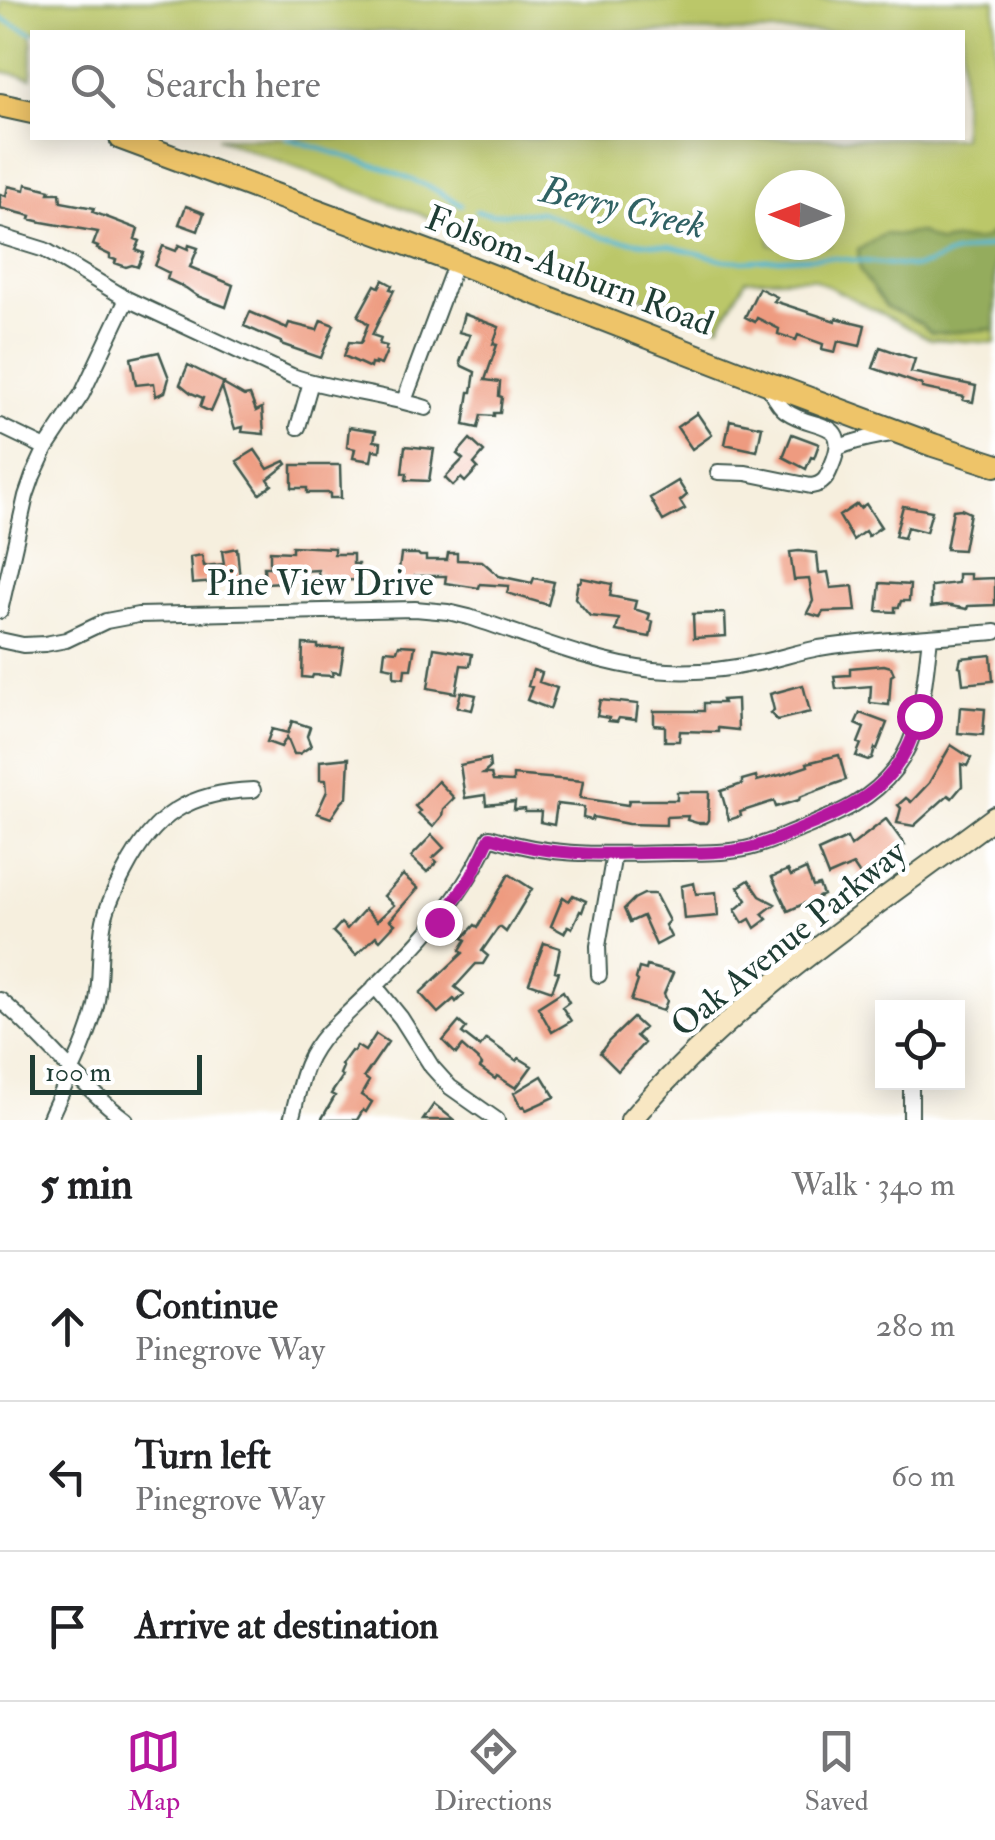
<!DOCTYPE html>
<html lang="en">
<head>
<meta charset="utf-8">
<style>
  body { margin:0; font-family:"IM FELL Double Pica",serif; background:#f2f2f2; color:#202124 }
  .controls { position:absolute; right:30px; bottom:30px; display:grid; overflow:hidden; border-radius:0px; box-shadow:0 5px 25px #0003 }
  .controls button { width:90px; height:90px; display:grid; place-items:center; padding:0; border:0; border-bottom:2px solid #e0e0e0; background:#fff; color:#202124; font:50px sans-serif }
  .compass { position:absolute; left:755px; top:170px; width:90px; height:90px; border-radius:50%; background:#fff; box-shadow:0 5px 25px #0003; rotate:271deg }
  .scale { position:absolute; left:30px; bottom:25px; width:172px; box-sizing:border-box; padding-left:10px; border:5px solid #1f3d34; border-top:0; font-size:28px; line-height:35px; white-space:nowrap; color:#1f3d34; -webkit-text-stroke:8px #fff; paint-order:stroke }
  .stop { position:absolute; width:30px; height:30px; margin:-22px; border:8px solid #b5179e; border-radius:50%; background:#fff }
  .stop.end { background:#b5179e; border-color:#fff; box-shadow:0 2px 10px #0008 }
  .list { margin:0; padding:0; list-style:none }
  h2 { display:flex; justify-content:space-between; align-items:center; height:130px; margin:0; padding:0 40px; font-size:42px }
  h2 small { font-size:32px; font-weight:400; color:#757577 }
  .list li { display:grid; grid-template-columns:65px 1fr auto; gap:30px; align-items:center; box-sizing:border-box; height:150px; padding:0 40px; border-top:2px solid #e0e0e0 }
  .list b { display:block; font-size:38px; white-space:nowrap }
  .list p { margin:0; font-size:32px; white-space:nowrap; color:#757577 }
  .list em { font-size:32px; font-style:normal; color:#757577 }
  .icon { flex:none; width:55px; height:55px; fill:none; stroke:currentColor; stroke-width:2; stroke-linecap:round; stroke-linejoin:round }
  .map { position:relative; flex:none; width:995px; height:1120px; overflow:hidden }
  .search { position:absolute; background:#fff; box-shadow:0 5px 25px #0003; left:30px; right:30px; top:30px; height:110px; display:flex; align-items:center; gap:25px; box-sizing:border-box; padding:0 35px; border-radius:0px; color:#757577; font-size:38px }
  .sheet { height:580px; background:#fff }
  nav { display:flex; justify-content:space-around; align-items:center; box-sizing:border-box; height:140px; border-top:2px solid #e0e0e0; background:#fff; font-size:28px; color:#757577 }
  nav a { display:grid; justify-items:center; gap:5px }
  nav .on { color:#b5179e }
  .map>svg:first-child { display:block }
  .green { fill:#bbc769; stroke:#6d824e; stroke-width:2.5; fill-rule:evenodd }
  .forest { fill:#94ac5d; stroke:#5a7448; stroke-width:2.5 }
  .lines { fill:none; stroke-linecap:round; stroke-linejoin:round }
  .stream { stroke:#56bad4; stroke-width:4 }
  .building { fill:#ee9b80 }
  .street-casing { stroke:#3f584e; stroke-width:18 }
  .secondary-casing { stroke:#3f584e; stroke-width:24 }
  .primary-casing { stroke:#3f584e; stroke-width:26 }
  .street { stroke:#fff; stroke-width:14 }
  .secondary { stroke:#f8e7c3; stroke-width:20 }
  .primary { stroke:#eec469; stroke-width:22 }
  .route { stroke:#b5179e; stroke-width:12 }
  .labels { text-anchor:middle; stroke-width:9; stroke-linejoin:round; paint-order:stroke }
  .street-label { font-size:35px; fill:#1f3d34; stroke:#fff }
  .water-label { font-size:38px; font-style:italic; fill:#306264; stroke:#fff }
</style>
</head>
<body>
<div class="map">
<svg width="995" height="1120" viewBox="0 0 995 1120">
  <rect width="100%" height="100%" fill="#fff"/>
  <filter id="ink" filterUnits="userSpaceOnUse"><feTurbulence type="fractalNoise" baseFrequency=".01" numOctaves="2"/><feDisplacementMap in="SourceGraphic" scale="20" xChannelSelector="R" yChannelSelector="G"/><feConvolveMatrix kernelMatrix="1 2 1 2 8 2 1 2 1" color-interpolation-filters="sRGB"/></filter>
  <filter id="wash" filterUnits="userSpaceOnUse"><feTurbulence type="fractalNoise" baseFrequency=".0048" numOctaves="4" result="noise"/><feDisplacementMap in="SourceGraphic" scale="40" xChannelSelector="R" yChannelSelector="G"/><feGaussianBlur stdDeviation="2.25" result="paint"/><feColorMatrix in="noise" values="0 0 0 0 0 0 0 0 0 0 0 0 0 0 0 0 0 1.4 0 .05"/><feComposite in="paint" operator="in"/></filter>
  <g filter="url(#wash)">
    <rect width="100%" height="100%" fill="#f6efde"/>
    <path class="green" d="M0,0H995V343L930,339L812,278L746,280L719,326L217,138H962V32H32V78L0,71ZM770,185H830V245H770Z"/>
    <path class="forest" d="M993,231H995V331L991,329C971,331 951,333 931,333L920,323L886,307L860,271L858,250L884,234L901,235L919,232L940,243C964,233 977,250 993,231Z"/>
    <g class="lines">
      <path class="stream" d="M0,18L32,33
        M286,138L383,168L432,188L461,205
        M476,211L491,214L541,212L605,238L669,246L725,260L740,261L827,257L914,267L928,264L951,254L995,245"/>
    </g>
    <g id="blocks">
      <path class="building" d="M26,184L50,190L49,193H60L61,202L94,208L93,212L138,229L135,239L140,241L136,250L144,253L138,267L132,265L126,267L115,263L116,260L110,258V255L97,249L98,247L93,245L98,232L42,222L30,219L31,216L0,208V194L6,196L8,186L25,190Z
        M186,206L204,213L198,231L179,224Z
        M179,245L188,249L189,245L198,248L190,267L233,285L226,307L197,296L186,288L167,279L169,273L155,266L163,246L176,251Z
        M383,280L392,285L390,289L394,290L372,335L381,338L379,344L387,346L385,350L387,351L381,365L375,363V365L371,364L370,368L344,356L349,342L361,343L368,324L358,316L375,285L379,287Z
        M759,288L777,297L774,301L835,321L836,318L865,325L860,346L838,341L835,352L822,349L823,344L798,335L796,340L778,334L779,329L757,318L755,322L745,317Z
        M250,312L287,328L289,323L317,330L321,320L334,325L321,358L281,344V342L244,326Z
        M464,314L499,327L493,344L497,345L485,380L500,382L499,396L502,397L500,413H494V416L481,415L478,428L464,425L469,392H472L475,372L462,366L460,362L470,335L459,332Z
        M880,347L915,359L911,372L976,386L973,402L963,400L964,397L922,388V385L873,368Z
        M159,352L169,378L165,392L156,396L154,383L136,385L131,358Z
        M188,365L224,383L223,384L244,396L250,395L256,411L262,408L264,434L242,432L243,427L235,429L222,387L211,412L200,407L203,398L191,393L180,384Z
        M697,413L712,435L692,449L677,427Z
        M730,420L762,427L757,451L725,444Z
        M349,427L376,431L374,441L381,442L380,451L373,450L371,461L353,458L355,449L347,447Z
        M792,434L819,444L814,458L811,457L806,469L783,457Z
        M470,439L484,452L474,464L478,468L465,482L461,478L453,486L445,478L463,459L457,454Z
        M405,446L434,449L429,481L406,480L407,473H402Z
        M255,450L268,469L285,461L287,464L268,479L272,485L260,494L237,461Z
        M292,465H340L341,498H330V493H307V488H292Z
        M678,481L687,495L680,501L685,509L663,521L650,498Z
        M857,504L860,508L866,504L881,527L868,536L865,531L853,540L839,516Z
        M903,506L932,511L926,532L907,527L904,538L895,536Z
        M961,509L970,513L963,550L946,549L953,510Z
        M292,546L334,548V554H353V564H358L359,580L319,581L318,570L284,572V582L265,583L264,567H270V551L292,552Z
        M237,548L240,580L192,584L190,557L202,555L204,566L224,564L222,551Z
        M799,551L817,553L819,573L828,572L831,588L853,586L856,611L823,612L820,617L807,613L813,601L809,579L794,580L790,552Z
        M448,553H457V560L482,561L499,576L532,583L534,578L554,582L548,605L507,593L509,586L480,584L479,588L459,585L445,583L446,576H415V579L401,580L398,577L401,554H418L420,556H426V560H447Z
        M958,574H970V579L995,578V605L968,606L967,609L946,605L931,607V586L958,583Z
        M582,578L612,584L610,596L636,601L634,609L650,614L648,620L653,622L650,637L616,631L619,619L590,616L575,598L578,582H580Z
        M880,583L910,585L909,601H901L899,607H895V612L877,611Z
        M725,613L726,636L694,638L693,614Z
        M303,644L318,645V648H344L340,673L332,672L333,676L313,675L312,678L302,677Z
        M399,645L415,646L411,669H405L404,678L394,677V668L383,666L385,650L397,651Z
        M434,648L472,654L470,666L461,665L456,693L428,688Z
        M991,655L993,681L963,684L961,667L959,666L961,658Z
        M884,665L891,667L894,674L891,676L889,705L870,703L871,686L836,689L834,676L850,675V668Z
        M533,670L542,673L539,682L557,688L550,709L527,700L532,687L528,686Z
        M803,685L810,712L777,720L770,713L774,710L770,694Z
        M461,692L476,695L472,710L457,707Z
        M737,699L738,730L718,728V732L680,731L679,741H665V726L654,725V711H704V703H723L722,700Z
        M600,700L638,704L636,720L619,718L617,722L608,721L609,718L597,716Z
        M960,707L985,709L983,735L958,733Z
        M860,713L887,723L877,749L875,748L872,758L868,760L856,756L861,744L858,743L864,728L855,724Z
        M292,721L310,727L307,736L311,746L299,754H294L287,737L281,747L267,742L272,729L288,733Z
        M951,745L971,758L967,766L961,764L962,786L952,798L948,795L914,826L897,823L901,808L898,805L906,798L911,802L929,783Z
        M839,755L846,780L810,793L800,797L799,800L776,807L774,801L740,812L741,816L729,820L721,791L742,784V780L756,776L757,781L784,774L808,766L807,763Z
        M349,758L347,797L341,803L331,818L317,813L327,791L326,780H320V761Z
        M489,759L490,768L483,774H491L493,781L513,782V775L583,781L580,798L628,805L629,800H677V792H709L708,820L706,823H697L687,820L688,816L666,817V825L628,824L593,817L592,820L583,818L584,807L557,804L554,825L540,822L541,812H525V809L514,810L515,802L486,805L485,795L465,798L460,765Z
        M438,781L454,798L443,809L442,816L433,827L418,813L420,811L415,806Z
        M886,819L905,845L872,869L879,879L868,887L853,865L828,876L818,851L847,838L851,846Z
        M432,835L444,848L433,858L437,862L427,872L411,857Z
        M806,869L813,887L819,885L823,895L788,911L772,877L788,870L791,876Z
        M509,874L532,889L506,932L500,927L498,928L482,951L488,956L483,964H476L455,987L464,994L456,1002L454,999L438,1013L420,993L463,953L460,950L466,940L463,938L475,925L478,927Z
        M403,875L418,888L390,920L395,924L380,940L376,936L356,955L333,932L341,923L347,929L365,909L377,921L394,905L384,896Z
        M749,880L760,896L775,904L762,914L767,919L755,928L750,919L743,923L735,910L747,900L738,887Z
        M694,883L696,894L716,892L718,916L684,919L681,886Z
        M644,894H655L669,921L665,925L671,937L656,945L643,916L630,922L624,909L634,899Z
        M573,895L586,901L582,912L580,911L572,928L568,926L564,933L551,926L563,897L569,901Z
        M544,943L560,948L555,971L559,972L552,991L529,983Z
        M647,966L673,973L664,994L667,1001L663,1011L631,1001L638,981L636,979L639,968L646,970Z
        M563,991L569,1002L562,1007L571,1021L552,1032L538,1007Z
        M633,1018L644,1028L636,1036L644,1043L618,1071L600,1053L609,1041Z
        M459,1022L466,1028L462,1033L480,1047L486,1039L517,1061L519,1058L532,1066L516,1088L497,1076L495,1079L480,1068L482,1065L479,1061L462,1046L456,1054L443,1041Z
        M376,1034L388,1042L364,1077L369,1081L361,1095L372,1102L366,1112L363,1110L357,1120H321L335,1096L331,1094L343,1076L340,1074L343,1067L341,1065L351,1051L353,1052L357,1046L365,1051Z
        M542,1076L555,1097L526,1110L524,1106L521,1107L514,1093Z
        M434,1104L454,1120H423Z"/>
    </g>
  </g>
  <g filter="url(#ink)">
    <use href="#blocks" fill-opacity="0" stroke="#3f584e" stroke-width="2.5"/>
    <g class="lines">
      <defs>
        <path id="street" d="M0,236L45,250L127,299L292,376C336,391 382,394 426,408
          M404,401L456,262
          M0,426L46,448
          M298,427L311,382
          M840,447C858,439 877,437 896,433
          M718,472L746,473L811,486C825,484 827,477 832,465C852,417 813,431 786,411C778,406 772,392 767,384
          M0,611L26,496L33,476L46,448L82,394L127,299
          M0,640L23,645L45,644L66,640L106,621L138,615L415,609L448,612L469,617C529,636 591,663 653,670C686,673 720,671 752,664C775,660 797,652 819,648C877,639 937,637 995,632
          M599,975L598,946L614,854
          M375,986L401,1018L432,1067L450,1087L497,1120
          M0,1000C45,1037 79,1085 126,1120
          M911,1082V1120
          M49,1120C65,1083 87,1045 96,1006C102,978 98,949 104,921C108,903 116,888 125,871C154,815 189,792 253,790
          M291,1120C301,1085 301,1062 327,1033C391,971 453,919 490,837C553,858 608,854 672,853C697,852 724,854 749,848C766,844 783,836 799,830C835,815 870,802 895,769C923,732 924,682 930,638"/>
        <path id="secondary" d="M631,1120C735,998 868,912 995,817"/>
        <path id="primary" d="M0,105L32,112
          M121,138L456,262L767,383L933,445L995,465"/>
      </defs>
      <use href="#street" class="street-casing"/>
      <use href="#secondary" class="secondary-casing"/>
      <use href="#primary" class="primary-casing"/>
      <use href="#street" class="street"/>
      <use href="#secondary" class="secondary"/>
      <use href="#primary" class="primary"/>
    </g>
  </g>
  <g class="lines" filter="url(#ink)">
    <path class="route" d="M439,922L471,877L490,837C545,855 592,855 649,853C681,852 716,855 748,848C768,844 786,835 805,827C863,804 903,780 919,716"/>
  </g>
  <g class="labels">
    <g class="street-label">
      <text transform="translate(570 270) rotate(21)" y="12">Folsom-Auburn Road</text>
      <text x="320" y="595">Pine View Drive</text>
      <text transform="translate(788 938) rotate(-39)" y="12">Oak Avenue Parkway</text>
    </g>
    <g class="water-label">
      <text transform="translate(623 207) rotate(13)" y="13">Berry Creek</text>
    </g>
  </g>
</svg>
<div class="controls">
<button><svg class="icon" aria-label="locate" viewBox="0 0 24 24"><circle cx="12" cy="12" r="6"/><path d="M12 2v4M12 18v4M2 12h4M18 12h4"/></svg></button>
</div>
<svg class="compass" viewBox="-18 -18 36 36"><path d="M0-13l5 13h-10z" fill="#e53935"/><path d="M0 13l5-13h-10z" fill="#757577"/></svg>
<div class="scale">100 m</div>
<div class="stop" style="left:919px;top:716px"></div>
<div class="stop end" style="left:439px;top:922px"></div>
<div class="search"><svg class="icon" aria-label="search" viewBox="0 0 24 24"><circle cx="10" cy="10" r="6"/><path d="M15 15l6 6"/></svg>Search here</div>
</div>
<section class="sheet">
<h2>5 min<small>Walk · 340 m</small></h2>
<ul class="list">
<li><svg class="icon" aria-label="ahead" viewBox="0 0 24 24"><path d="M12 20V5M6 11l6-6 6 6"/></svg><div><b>Continue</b><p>Pinegrove Way</p></div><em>280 m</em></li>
<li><svg class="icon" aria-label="left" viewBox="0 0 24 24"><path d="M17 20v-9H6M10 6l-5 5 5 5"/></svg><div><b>Turn left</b><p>Pinegrove Way</p></div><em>60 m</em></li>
<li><svg class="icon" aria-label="arrive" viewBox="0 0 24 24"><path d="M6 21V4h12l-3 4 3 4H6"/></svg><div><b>Arrive at destination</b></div></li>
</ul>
</section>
<nav>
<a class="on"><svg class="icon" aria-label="map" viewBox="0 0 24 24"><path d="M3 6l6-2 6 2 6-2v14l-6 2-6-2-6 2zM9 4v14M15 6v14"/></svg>Map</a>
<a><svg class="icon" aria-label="directions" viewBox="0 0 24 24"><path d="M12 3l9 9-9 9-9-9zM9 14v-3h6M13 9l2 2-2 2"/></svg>Directions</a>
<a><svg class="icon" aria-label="saved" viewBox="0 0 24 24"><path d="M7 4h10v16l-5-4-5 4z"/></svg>Saved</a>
</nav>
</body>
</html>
